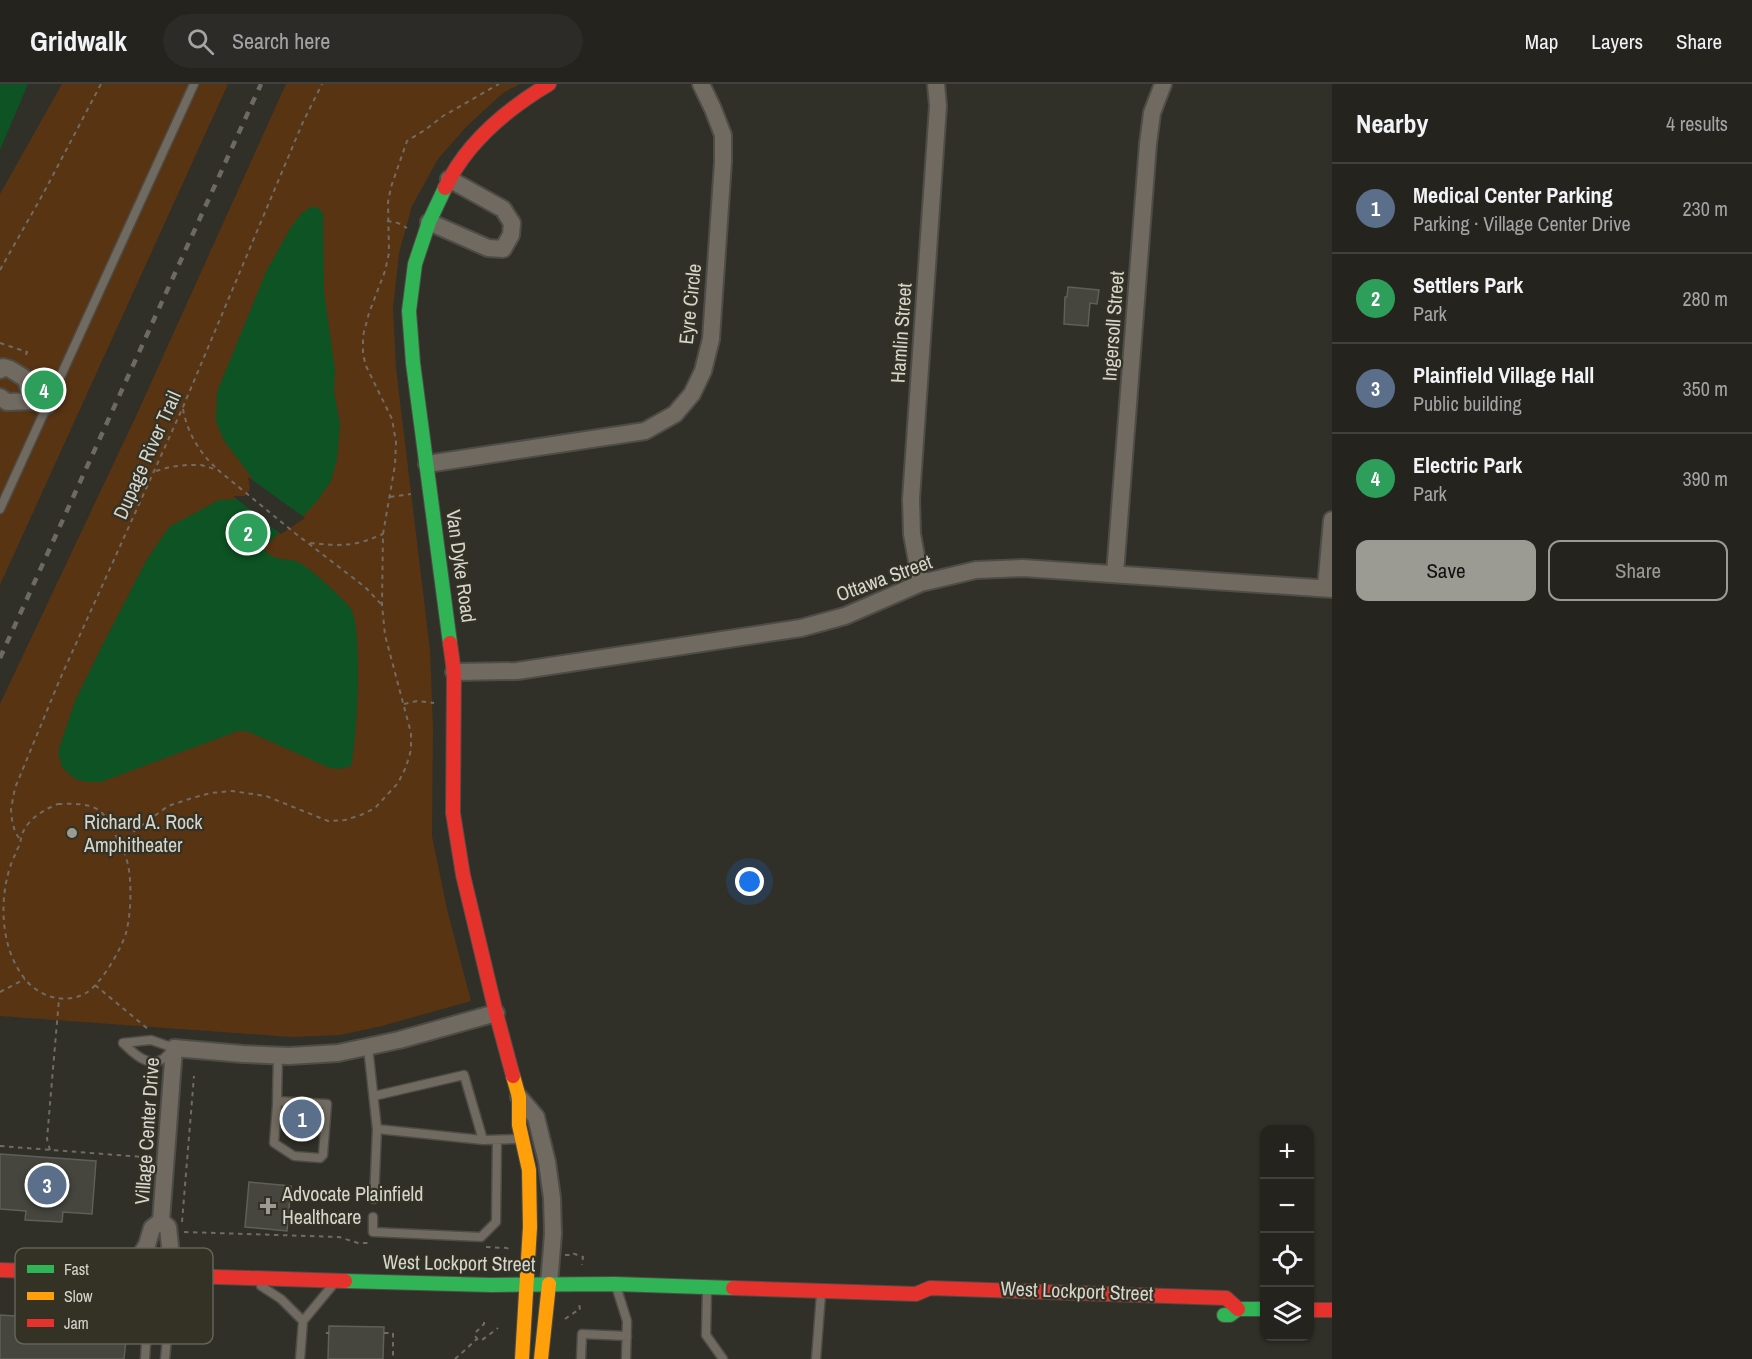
<!DOCTYPE html>
<html lang="en">
<head>
<meta charset="utf-8">
<style>
  body { margin:0; font-family:"Archivo Narrow",sans-serif; background:#2c2b27; color:#f1f3f6 }
  .controls { position:absolute; right:18px; bottom:18px; display:grid; overflow:hidden; border-radius:12px; box-shadow:0 2px 4px #0004 }
  .controls button { width:54px; height:54px; display:grid; place-items:center; padding:0; border:0; border-bottom:2px solid #41403c; background:#24231e; color:#f1f3f6; font:30px sans-serif }
  .you { position:absolute; left:750px; top:798px; width:21px; height:21px; margin:-15px; border:4px solid #fff; border-radius:50%; background:#1a73e8; box-shadow:0 0 0 9px #1a73e833 }
  .badge { display:grid; place-items:center; width:39px; height:39px; border-radius:50%; background:#9c9b93; color:#fff; font-size:20px; font-weight:700 }
  .pin { position:absolute; translate:-50% -50%; border:3px solid #fff; box-shadow:0 2px 6px #0006 }
  .list { margin:0; padding:0; list-style:none }
  h2 { display:flex; justify-content:space-between; align-items:center; height:78px; margin:0; padding:0 24px; font-size:26px }
  h2 small { font-size:20px; font-weight:400; color:#a3a4a4 }
  .list li { display:grid; grid-template-columns:39px 1fr auto; gap:18px; align-items:center; box-sizing:border-box; height:90px; padding:0 24px; border-top:2px solid #41403c }
  .list b { display:block; font-size:22px; white-space:nowrap }
  .list p { margin:0; font-size:20px; white-space:nowrap; color:#a3a4a4 }
  .list em { font-size:20px; font-style:normal; color:#a3a4a4 }
  .actions { display:flex; gap:12px; padding:18px 24px }
  .actions a { flex:1; padding:14px 0; border:2px solid #9c9b93; border-radius:12px; text-align:center; font-size:21px; color:#9c9b93 }
  .actions .main { background:#9c9b93; color:#111 }
  .icon { flex:none; width:33px; height:33px; fill:none; stroke:currentColor; stroke-width:2; stroke-linecap:round; stroke-linejoin:round }
  .map { position:relative; flex:none; width:1332px; height:1275px; overflow:hidden }
  header { display:flex; align-items:center; gap:36px; box-sizing:border-box; height:84px; padding:0 30px; background:#24231e; border-bottom:2px solid #41403c }
  header strong { font-size:28px }
  nav { display:flex; gap:33px; margin-inline-start:auto; font-size:21px }
  .search { width:420px; height:54px; background:#2c2b27; display:flex; align-items:center; gap:15px; box-sizing:border-box; padding:0 21px; border-radius:33px; color:#a3a4a4; font-size:22px }
  main { display:flex }
  aside { flex:1; background:#24231e }
  .map>svg:first-child { display:block }
  .green { fill:#583413 }
  .water { fill:#0d5323 }
  .pier { fill:#302f28 }
  .building { fill:#46463f; stroke:#5f5f5a; stroke-width:1.5 }
  .lines { fill:none; stroke-linecap:round; stroke-linejoin:round }
  .lane-casing { stroke:#4d4c47; stroke-width:11 }
  .street-casing { stroke:#4d4c47; stroke-width:20 }
  .fast-casing { stroke:#4d4c47; stroke-width:16 }
  .slow-casing { stroke:#4d4c47; stroke-width:16 }
  .jam-casing { stroke:#4d4c47; stroke-width:16 }
  .path { stroke:#706c64; stroke-width:2; stroke-dasharray:4.5 4.5; stroke-linecap:butt }
  .lane { stroke:#706a60; stroke-width:8 }
  .street { stroke:#706a60; stroke-width:16 }
  .fast { stroke:#30b455; stroke-width:14 }
  .slow { stroke:#ff9f0a; stroke-width:14 }
  .jam { stroke:#e5322d; stroke-width:14 }
  .rail { stroke:#6c6a63; stroke-width:4.5; stroke-dasharray:8 8; stroke-linecap:butt }
  .poi-dot { fill:#9c9b93; stroke:#333225; stroke-width:2 }
  .labels { text-anchor:middle; stroke-width:4.5; stroke-linejoin:round; paint-order:stroke }
  .street-label { font-size:20px; fill:#d6d5cd; stroke:#333225 }
  .poi-label { font-size:20px; fill:#d6d5cd; stroke:#333225; text-anchor:start }
  .key { fill:#333225; stroke:#646357; stroke-width:1.5 }
  .key-label { font-size:16px; fill:#d6d5cd }
</style>
</head>
<body>
<header>
<strong>Gridwalk</strong>
<div class="search"><svg class="icon" aria-label="search" viewBox="0 0 24 24"><circle cx="10" cy="10" r="6"/><path d="M15 15l6 6"/></svg>Search here</div>
<nav><a>Map</a><a>Layers</a><a>Share</a></nav>
</header>
<main>
<div class="map">
<svg width="1332" height="1275" viewBox="0 0 1332 1275">
  <rect width="100%" height="100%" fill="#302f28"/>
  <path class="green" d="M62,0H228L0,501V110Z
    M286,0H520L503,9L467,42L438,75L412,122L399,169L393,225L396,284L430,566L433,644L432,752L447,825L471,917L382,942L340,951L292,953L0,932V620L136,332Z"/>
  <path class="water" d="M0,0H28L0,66Z
    M311,123H317L323,129L324,208L335,286L334,307L340,341L337,375L331,397L317,417L305,430L283,445L265,463V467C276,477 283,474 295,477C302,479 309,485 315,490C322,496 347,518 351,525C363,545 357,657 351,682L340,685L330,684L249,648L238,647L101,698H87L75,695L62,683L58,668L75,617L103,560L146,477L169,443L219,416L246,415L253,408L252,394L223,355L216,337L217,308L266,188L291,143L302,129Z"/>
  <path class="pier" d="M248,393L305,434L281,450L233,412H245L250,406Z"/>
  <path class="building" d="M1068,203L1099,206L1097,220L1090,219L1088,242L1064,240L1065,213H1067Z
    M0,1070L96,1077L92,1130L63,1128L62,1138L25,1136L26,1127L0,1125Z
    M249,1098L291,1102L287,1147L245,1143Z
    M16,1228L128,1236L124,1275H0V1231L15,1232Z
    M329,1242L384,1243L383,1275H328Z"/>
  <g class="lines">
    <defs>
      <path id="lane" d="M0,425L194,0
        M123,959C132,968 147,983 161,976C165,974 169,969 172,966
        M123,959L151,956L174,964
        M368,963L377,1045L483,1056L520,1055
        M374,1012L464,991L483,1056
        M277,1017L327,1020L323,1071L320,1074L294,1072L274,1059L277,1021V1017L278,971
        M374,1115L377,1045
        M373,1133V1148L481,1153L496,1138L497,1056
        M261,1202L281,1215L303,1237
        M616,1202L627,1237L626,1275
        M707,1206L706,1251L723,1275
        M145,1275L150,1193
        M165,1275L173,1195
        M300,1275L303,1237L332,1202
        M581,1275L582,1250L627,1252
        M816,1275L821,1210"/>
      <path id="street" d="M429,138L488,164L503,165L511,151L512,139L503,125L449,95
        M0,286L3,283L10,285L26,295L30,311L35,317
        M0,313L7,318L35,317L46,322
        M427,380L645,347L675,330L692,310L703,287L711,255L723,78V51L713,25L701,0
        M1115,490L1148,60L1152,29L1163,0
        M921,499L912,450L911,415L938,22L936,0
        M1326,504L1332,436
        M454,588L517,587L801,544L845,532L921,499L976,486L1023,484L1332,505
        M519,1013L536,1033L547,1078L552,1114L553,1150L549,1200
        M161,1137L168,1143L173,1191
        M130,1189L147,1161L152,1144L161,1137L174,964L243,970L289,972L338,969L399,956L496,929"/>
      <path id="fast" d="M445,104L429,138L415,180L409,227L413,279L450,559
        M345,1197L491,1201L615,1200L733,1204
        M1224,1231H1230L1238,1225H1264"/>
      <path id="slow" d="M513,992L519,1013V1041L529,1086L530,1143L522,1275
        M541,1275L549,1200"/>
      <path id="jam" d="M445,104C466,59 507,25 549,0
        M450,559L454,588L453,729L463,791L496,929L513,992
        M0,1186L345,1197
        M733,1204L916,1210L930,1204L1226,1214L1238,1225
        M1310,1226H1332"/>
    </defs>
    <use href="#lane" class="lane-casing"/>
    <use href="#street" class="street-casing"/>
    <use href="#fast" class="fast-casing"/>
    <use href="#slow" class="slow-casing"/>
    <use href="#jam" class="jam-casing"/>
    <path class="path" d="M387,137L398,139L407,144
      M0,186L43,110L101,0
      M0,259L27,268L24,275
      M183,325C187,348 199,368 216,384
      M156,387L170,383L187,381H201L218,386L296,450L365,503L382,521
      M390,413L411,410
      M310,459C341,462 354,463 383,450
      M404,620L417,617L434,619
      M58,720C71,720 90,718 101,728C108,734 112,744 116,752C121,761 126,771 128,781C132,800 131,830 126,849C121,866 101,900 86,909C65,921 39,913 25,895C4,869 0,831 6,799C8,789 11,778 16,769C16,767 19,762 20,761C21,752 22,748 28,740C36,730 46,725 58,720Z
      M19,754L15,748L12,736L11,725L15,704L60,595L183,323L303,38L322,0
      M121,761L133,748L168,722L192,714L211,709L232,707L266,712L328,737L345,736L361,731L375,724L398,699L406,683L411,666V649L385,551L382,521L383,450L395,381L396,358L392,335L366,282L363,270V252L369,229L385,187L389,169L388,118L391,103L407,57L425,46L443,32L499,0
      M95,901L148,945
      M0,908L25,895
      M0,1062L143,1073
      M50,1066L47,1055L59,915
      M182,1138L194,992
      M184,1148L339,1153L358,1159H369
      M486,1163L507,1164L510,1166
      M565,1171H570L572,1169L583,1173L582,1181
      M565,1235L575,1228L580,1226L579,1219
      M484,1238V1240L475,1249V1252L478,1256H482L498,1244
      M326,1249H329
      M384,1249H393V1275
      M455,1275L477,1255"/>
    <use href="#lane" class="lane"/>
    <use href="#street" class="street"/>
    <use href="#fast" class="fast"/>
    <use href="#slow" class="slow"/>
    <use href="#jam" class="jam"/>
    <path class="rail" d="M0,574L261,0"/>
  </g>
  <g class="poi-dot">
    <circle cx="72" cy="749" r="6"/>
    <path d="M265 1113h6v6h6v6h-6v6h-6v-6h-6v-6h6z"/>
  </g>
  <g class="labels">
    <g class="street-label">
      <text transform="translate(690 220) rotate(-84)" y="7">Eyre Circle</text>
      <text transform="translate(1113 242) rotate(-86)" y="7">Ingersoll Street</text>
      <text transform="translate(901 249) rotate(-86)" y="7">Hamlin Street</text>
      <text transform="translate(147 371) rotate(-66)" y="7">Dupage River Trail</text>
      <text transform="translate(461 482) rotate(82)" y="7">Van Dyke Road</text>
      <text transform="translate(884 494) rotate(-20)" y="7">Ottawa Street</text>
      <text transform="translate(147 1047) rotate(-86)" y="7">Village Center Drive</text>
      <text transform="translate(459 1179) rotate(1)" y="7">West Lockport Street</text>
      <text transform="translate(1077 1207) rotate(2)" y="7">West Lockport Street</text>
    </g>
    <g class="poi-label">
      <text x="84" y="745">Richard A. Rock<tspan x="84" dy="23">Amphitheater</tspan></text>
      <text x="282" y="1117">Advocate Plainfield<tspan x="282" dy="23">Healthcare</tspan></text>
    </g>
  </g>
  <rect x="15" y="1164" width="198" height="96" rx="9" class="key"/>
  <rect x="27" y="1181" width="27" height="8" fill="#30b455"/>
  <rect x="27" y="1208" width="27" height="8" fill="#ff9f0a"/>
  <rect x="27" y="1235" width="27" height="8" fill="#e5322d"/>
  <g class="key-label">
    <text x="64" y="1191">Fast</text>
    <text x="64" y="1218">Slow</text>
    <text x="64" y="1245">Jam</text>
  </g>
</svg>
<div class="controls">
<button>+</button>
<button>−</button>
<button><svg class="icon" aria-label="locate" viewBox="0 0 24 24"><circle cx="12" cy="12" r="6"/><path d="M12 2v4M12 18v4M2 12h4M18 12h4"/></svg></button>
<button><svg class="icon" aria-label="layers" viewBox="0 0 24 24"><path d="M12 4l9 5-9 5-9-5zM3 14l9 5 9-5"/></svg></button>
</div>
<div class="you"></div>
<div class="pin badge" style="left:302px;top:1035px;background:#5c6f8a">1</div>
<div class="pin badge" style="left:248px;top:449px;background:#2e9e5b">2</div>
<div class="pin badge" style="left:47px;top:1101px;background:#5c6f8a">3</div>
<div class="pin badge" style="left:44px;top:306px;background:#2e9e5b">4</div>
</div>
<aside>
<h2>Nearby<small>4 results</small></h2>
<ul class="list">
<li><span class="badge" style="background:#5c6f8a">1</span><div><b>Medical Center Parking</b><p>Parking · Village Center Drive</p></div><em>230 m</em></li>
<li><span class="badge" style="background:#2e9e5b">2</span><div><b>Settlers Park</b><p>Park</p></div><em>280 m</em></li>
<li><span class="badge" style="background:#5c6f8a">3</span><div><b>Plainfield Village Hall</b><p>Public building</p></div><em>350 m</em></li>
<li><span class="badge" style="background:#2e9e5b">4</span><div><b>Electric Park</b><p>Park</p></div><em>390 m</em></li>
</ul>
<div class="actions"><a class="main">Save</a><a>Share</a></div>
</aside>
</main>
</body>
</html>
